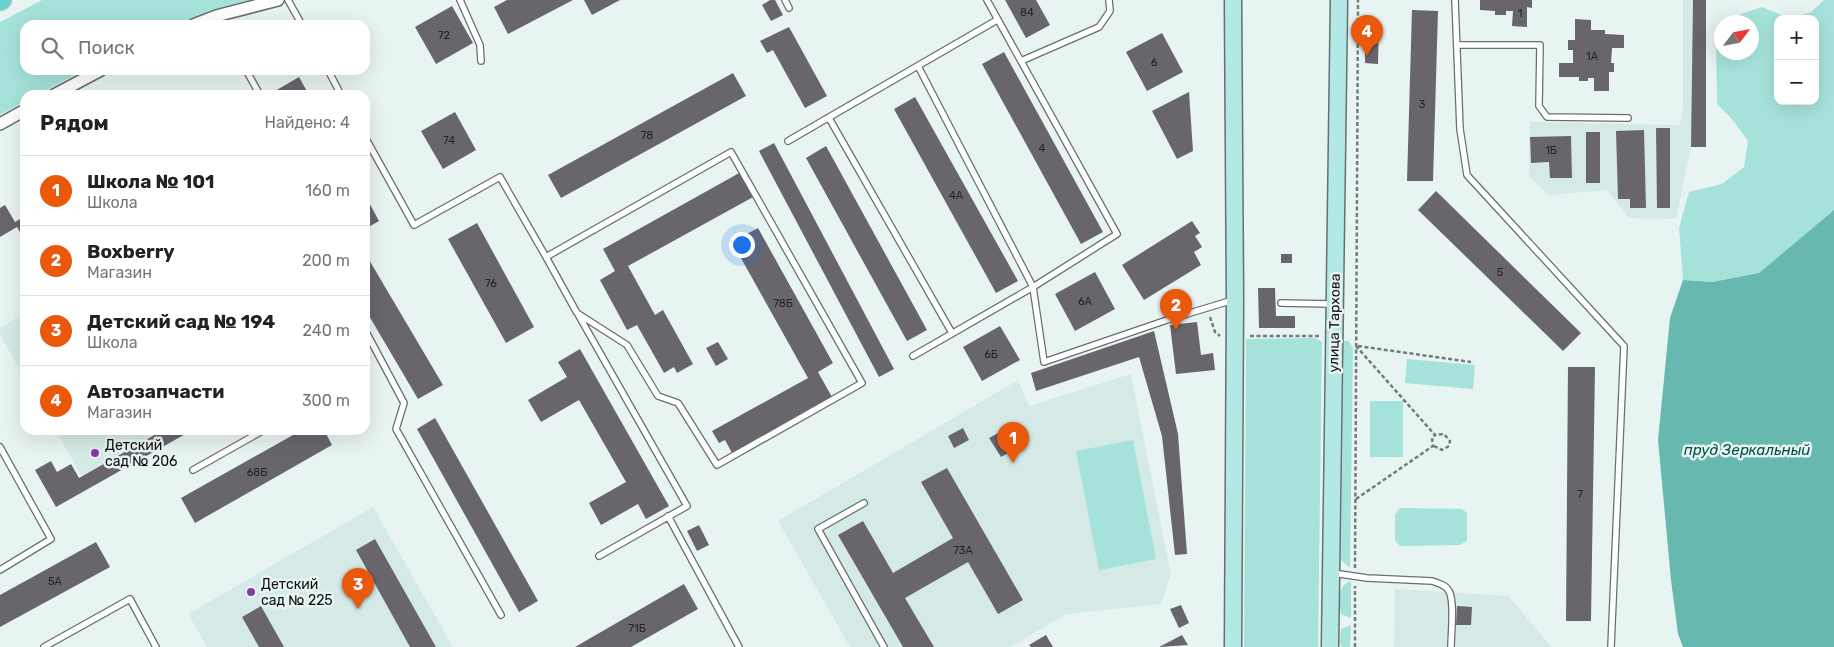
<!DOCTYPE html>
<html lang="ru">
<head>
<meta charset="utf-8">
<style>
  body { margin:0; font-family:Rubik,sans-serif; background:#f2f2f2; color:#222 }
  .controls { position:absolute; right:15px; top:15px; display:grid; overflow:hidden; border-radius:10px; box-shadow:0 5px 20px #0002 }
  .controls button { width:45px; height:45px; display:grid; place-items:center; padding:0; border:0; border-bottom:1px solid #e0e0e0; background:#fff; color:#222; font:25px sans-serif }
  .compass { position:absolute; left:1714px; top:15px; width:45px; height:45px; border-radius:50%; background:#fff; box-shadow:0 5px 20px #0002; rotate:58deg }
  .you { position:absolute; left:741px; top:244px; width:18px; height:18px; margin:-12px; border:4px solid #fff; border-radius:50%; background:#1a73e8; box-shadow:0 0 0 8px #1a73e833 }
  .badge { display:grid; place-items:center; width:32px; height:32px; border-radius:50%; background:#ea580c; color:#fff; font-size:16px; font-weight:700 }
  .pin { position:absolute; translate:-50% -41px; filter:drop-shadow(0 1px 2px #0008) }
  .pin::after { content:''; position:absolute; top:26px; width:18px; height:15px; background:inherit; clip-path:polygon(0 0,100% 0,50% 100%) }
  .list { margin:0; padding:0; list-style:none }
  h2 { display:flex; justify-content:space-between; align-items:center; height:65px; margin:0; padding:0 20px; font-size:21px }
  h2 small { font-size:16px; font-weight:400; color:#767676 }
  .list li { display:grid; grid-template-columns:32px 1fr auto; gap:15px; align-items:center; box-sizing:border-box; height:70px; padding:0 20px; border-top:1px solid #e0e0e0 }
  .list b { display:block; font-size:19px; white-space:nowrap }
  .list p { margin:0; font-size:16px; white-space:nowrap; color:#767676 }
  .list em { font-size:16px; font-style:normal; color:#767676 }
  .icon { flex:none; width:28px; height:28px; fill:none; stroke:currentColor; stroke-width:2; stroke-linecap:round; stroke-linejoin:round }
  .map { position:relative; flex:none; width:1834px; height:647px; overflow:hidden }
  .search { position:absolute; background:#fff; box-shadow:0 5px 20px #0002; left:20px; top:20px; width:350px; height:55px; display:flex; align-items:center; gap:12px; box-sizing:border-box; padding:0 18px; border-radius:15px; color:#767676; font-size:19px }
  .panel { position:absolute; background:#fff; box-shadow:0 5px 20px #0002; left:20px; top:90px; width:350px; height:345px; border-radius:15px }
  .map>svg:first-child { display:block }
  .built { fill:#d5eae6 }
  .green { fill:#a5e3da; fill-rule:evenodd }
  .water { fill:#67b9af }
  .building { fill:#69656c }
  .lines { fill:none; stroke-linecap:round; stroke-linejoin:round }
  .lane-casing { stroke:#66706e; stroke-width:8 }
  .street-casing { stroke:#66706e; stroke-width:14 }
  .secondary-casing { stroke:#66706e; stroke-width:19 }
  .primary-casing { stroke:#cecfcf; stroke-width:21 }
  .path { stroke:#737b7a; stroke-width:2.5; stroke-dasharray:4 2.5; stroke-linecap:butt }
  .lane { stroke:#fff; stroke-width:5.5 }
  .street { stroke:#fff; stroke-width:11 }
  .secondary { stroke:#b2e9e5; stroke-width:16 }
  .primary { stroke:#66d3ca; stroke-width:19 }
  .poi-dot { fill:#8339ab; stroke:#e8f4f2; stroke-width:2 }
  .labels { text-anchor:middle; stroke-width:5; stroke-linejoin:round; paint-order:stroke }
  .number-label { font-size:11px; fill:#232527 }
  .street-label { font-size:14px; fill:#0c1010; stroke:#e8f4f2 }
  .poi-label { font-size:14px; fill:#0c1010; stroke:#e8f4f2; text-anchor:start }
  .water-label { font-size:15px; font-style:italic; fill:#024f49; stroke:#e8f4f2 }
</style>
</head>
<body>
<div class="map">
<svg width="1834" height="647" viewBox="0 0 1834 647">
  <rect width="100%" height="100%" fill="#e8f4f2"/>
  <path class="built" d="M1683,0H1706V147H1691L1676,219L1629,218L1607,190L1549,195L1529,176L1530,122L1680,125L1683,108Z
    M25,313V378L0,335V328Z
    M1131,374L1171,574L1161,604L1066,614L1011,647H850L778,521L1018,380L1029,406Z
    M55,430H160L82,476Z
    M373,507L453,647H207L188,614Z
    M1395,589L1508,596L1552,647H1394Z"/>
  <path class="green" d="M42,0H251L211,10L174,25H25V70H84L37,95H25V101L0,115V22Z
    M1824,0H1834V210L1759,273L1712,282L1683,280L1679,228L1689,192L1722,184L1744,167L1748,141L1731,118L1717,104L1716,41L1721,25L1722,52H1752V22H1722L1723,20L1762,7L1791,19L1811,12ZM1778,19H1815V101H1778Z
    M1315,338L1322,342L1318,647H1244L1246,339Z
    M1344,341H1349L1353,348L1350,568L1341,560Z
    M1407,359L1475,365L1473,389L1405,383Z
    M1370,401H1403V457H1370Z
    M1133,440L1156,559L1099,570L1076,451Z
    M1403,508L1462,509L1467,513V541L1460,545L1400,546L1395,540V515L1399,509Z
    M1351,581V618L1341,614C1339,602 1337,585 1351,581Z
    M1351,625L1350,647H1342L1340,643L1341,629Z"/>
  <path class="water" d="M1834,210V647H1683L1678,634L1671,580L1658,440L1670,318L1683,280L1712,282L1759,273Z"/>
  <path class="building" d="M507,0H573L508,34L494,7Z
    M584,0H620L592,15Z
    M770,0H775L783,15L771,21L762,5Z
    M1005,0H1036L1050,25L1026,38Z
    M1480,0H1532V8L1527,7V27L1512,26L1513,11H1506V15H1495V11L1480,10Z
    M1693,0H1706V147H1691Z
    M452,6L473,43L436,64L415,27Z
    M1412,10L1438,11L1433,181H1407Z
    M1575,19L1591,20V30H1605V34L1624,35V48H1612L1611,63H1614V72H1609V91H1594V78H1588V81H1579V77H1559V63H1573V50H1568V40H1575Z
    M1365,24H1379L1378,64L1365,63Z
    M789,27L827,96L805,108L773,50L767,53L760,41Z
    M1162,33L1183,72L1147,91L1126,52Z
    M1004,52L1103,232L1081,244L982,64Z
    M733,73L746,96L561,198L548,175Z
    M299,77L309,95H277L275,91Z
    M1189,92L1193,151L1177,159L1152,111Z
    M915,97L1018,281L996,293L894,109Z
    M455,112L476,150L443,169L421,131Z
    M1656,128H1670V208H1657Z
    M1644,130L1646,208H1630V199H1618L1616,131Z
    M1586,132H1600V183H1586Z
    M1571,136L1572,178H1550L1549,162L1531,163L1530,137Z
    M774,143L894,369L879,377L759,151Z
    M826,146L927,330L907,341L806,158Z
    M741,172L755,196L628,266L655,315L663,310L693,364L677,373L674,367L664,373L637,325L627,330L600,280L615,271L603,249Z
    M1436,191L1581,333L1563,351L1418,210Z
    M365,195L379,221L365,229Z
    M5,205L15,222L25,216V241L17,227L0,237V208Z
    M1192,221L1200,233L1195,236L1202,247L1194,252L1201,265L1144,300L1122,265Z
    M477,223L534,327L506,343L448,239Z
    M758,228L833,363L818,372L832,397L732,453L725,440L719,443L712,431L808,378L732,242Z
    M365,253L443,385L418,399L365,309Z
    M1281,254H1292V263H1281Z
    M1095,272L1115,309L1075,331L1055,294Z
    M1258,288H1275L1276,316H1295V328H1259Z
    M1197,322L1201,355L1213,353L1215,370L1176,374L1170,325Z
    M1000,326L1020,360L982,381L963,347Z
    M1154,331L1178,434L1187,554L1175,555L1162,436L1139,357L1036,391L1031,373Z
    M718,342L728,359L716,366L706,348Z
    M580,349L669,506L646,519L638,504L601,525L589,503L626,482L579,400L541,422L528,400L567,377L558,362Z
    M1568,367H1595L1591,621H1566Z
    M435,418L538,601L519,612L417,429Z
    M963,428L969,440L954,448L948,436Z
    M163,430L189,432L56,507L35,470L51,461L57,472L71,464L79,478Z
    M302,430H324L332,445L195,523L181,498Z
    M1004,430L1015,449L1001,457L989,438Z
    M947,468L1023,600L998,614L968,562L905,598L934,647H903L838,535L863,521L893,573L953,538L921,482Z
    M699,525L709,545L697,551L687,531Z
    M375,539L436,647H410L356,550Z
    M96,542L110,567L0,627V595Z
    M684,584L698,609L631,647H575Z
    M1181,605L1189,623L1179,628L1170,609Z
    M261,606L284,647H259L242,617Z
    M1457,606L1472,607L1471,625H1456Z
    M1046,635L1053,647H1031L1029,645Z
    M1182,635L1188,645L1159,647Z"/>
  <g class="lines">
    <defs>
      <path id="lane" d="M288,0L302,25
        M460,0L480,45L481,61
        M785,0L789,8
        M1455,0L1460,129L1467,175L1624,346L1611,647
        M216,16L221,25
        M1457,45H1540L1539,106L1547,117L1628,118
        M1021,61L1099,27L1110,11L1109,0
        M918,66L1033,287L1044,362L1167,320L1233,300
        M246,70L260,95
        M328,70L341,95
        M829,118L952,333
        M365,137L414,225L500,177L546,257L731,152L862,383L717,465L678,403L658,396L627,345L577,313L546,257
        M788,141L997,20
        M1281,303L1332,304
        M579,316L687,506L599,556
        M365,330L404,403L396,429L501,615
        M913,356L1033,287L1117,234L987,0
        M0,447L51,539L0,570
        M193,470L264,430
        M864,503L818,529L884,647
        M668,516L739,647
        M1333,573L1367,578L1432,581C1438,583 1446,585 1449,591C1455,602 1451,634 1451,647
        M44,647L130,599L156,647"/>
      <path id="street" d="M193,25L216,16L278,0
        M54,95L101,70
        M0,124L25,110"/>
      <path id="secondary" d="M1233,647L1235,300L1233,0
        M1330,647L1339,0"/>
      <path id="primary" d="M0,1L2,0"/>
    </defs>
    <use href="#lane" class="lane-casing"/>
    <use href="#street" class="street-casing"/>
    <use href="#secondary" class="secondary-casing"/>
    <use href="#primary" class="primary-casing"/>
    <path class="path" d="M1210,317L1215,332L1220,336
      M1250,336H1320
      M1358,346L1471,362
      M1434,446L1442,450L1449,446L1450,441L1444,434L1435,435
      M1356,499L1433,446L1432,438L1435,435L1356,346
      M1355,568L1358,0
      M1355,647V586"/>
    <use href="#lane" class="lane"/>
    <use href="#street" class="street"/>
    <use href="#secondary" class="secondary"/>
    <use href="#primary" class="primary"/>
  </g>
  <g class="poi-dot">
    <circle cx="95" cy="453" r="5"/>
    <circle cx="251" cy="592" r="5"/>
  </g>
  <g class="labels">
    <g class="number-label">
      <text x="1027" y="16">84</text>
      <text x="1520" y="17">1</text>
      <text x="444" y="39">72</text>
      <text x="1592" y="60">1А</text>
      <text x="1154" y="66">6</text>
      <text x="1422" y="108">3</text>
      <text x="647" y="139">78</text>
      <text x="449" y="144">74</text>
      <text x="1042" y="152">4</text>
      <text x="1551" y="154">1Б</text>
      <text x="956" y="199">4А</text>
      <text x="1500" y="276">5</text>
      <text x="491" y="287">76</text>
      <text x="1085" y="305">6А</text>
      <text x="783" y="307">78Б</text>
      <text x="991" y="358">6Б</text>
      <text x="257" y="476">68Б</text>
      <text x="1580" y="498">7</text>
      <text x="963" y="554">73А</text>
      <text x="55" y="585">5А</text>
      <text x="637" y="632">71Б</text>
    </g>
    <g class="street-label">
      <text transform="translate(1334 323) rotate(-89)" y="5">улица Тархова</text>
    </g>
    <g class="poi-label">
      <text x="105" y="450">Детский<tspan x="105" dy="16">сад № 206</tspan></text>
      <text x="261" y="589">Детский<tspan x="261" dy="16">сад № 225</tspan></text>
    </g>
    <g class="water-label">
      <text x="1747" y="455">пруд Зеркальный</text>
    </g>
  </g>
</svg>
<div class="controls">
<button>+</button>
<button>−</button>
</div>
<svg class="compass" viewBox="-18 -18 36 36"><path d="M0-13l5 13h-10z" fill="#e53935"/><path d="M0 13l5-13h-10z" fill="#767676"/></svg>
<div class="you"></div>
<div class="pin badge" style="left:1013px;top:463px">1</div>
<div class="pin badge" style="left:1176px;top:330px">2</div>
<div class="pin badge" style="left:358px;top:609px">3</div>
<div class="pin badge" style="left:1367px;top:56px">4</div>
<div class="search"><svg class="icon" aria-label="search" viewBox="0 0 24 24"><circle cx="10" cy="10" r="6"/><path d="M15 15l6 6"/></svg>Поиск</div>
<section class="panel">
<h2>Рядом<small>Найдено: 4</small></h2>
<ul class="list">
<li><span class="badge">1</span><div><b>Школа № 101</b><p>Школа</p></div><em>160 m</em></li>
<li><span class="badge">2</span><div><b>Boxberry</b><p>Магазин</p></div><em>200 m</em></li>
<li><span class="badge">3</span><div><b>Детский сад № 194</b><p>Школа</p></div><em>240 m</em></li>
<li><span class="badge">4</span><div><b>Автозапчасти</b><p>Магазин</p></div><em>300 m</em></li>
</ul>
</section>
</div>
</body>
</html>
